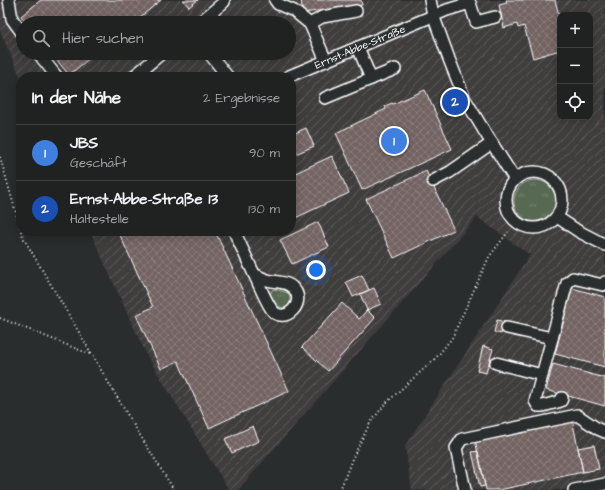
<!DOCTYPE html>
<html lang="de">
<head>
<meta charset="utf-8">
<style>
  body { margin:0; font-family:"Architects Daughter",sans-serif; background:#282a2a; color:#f1f3f6 }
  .controls { position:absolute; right:12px; top:12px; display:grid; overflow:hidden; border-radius:8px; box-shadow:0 2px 10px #0003 }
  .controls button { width:36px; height:36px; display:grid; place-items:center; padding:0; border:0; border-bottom:1px solid #3d3f40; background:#202222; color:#f1f3f6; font:20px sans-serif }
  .you { position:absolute; left:316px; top:270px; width:14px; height:14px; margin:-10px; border:3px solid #fff; border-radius:50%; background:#1a73e8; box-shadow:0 0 0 6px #1a73e833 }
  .badge { display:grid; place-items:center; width:26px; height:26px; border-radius:50%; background:#ffd166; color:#fff; font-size:13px; font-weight:700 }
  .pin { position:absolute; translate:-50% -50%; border:2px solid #fff; box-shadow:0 1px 4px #0006 }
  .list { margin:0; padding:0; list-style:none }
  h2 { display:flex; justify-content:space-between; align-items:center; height:52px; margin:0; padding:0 16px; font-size:17px }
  h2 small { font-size:13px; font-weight:400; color:#a2a4a5 }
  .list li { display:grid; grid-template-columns:26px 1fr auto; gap:12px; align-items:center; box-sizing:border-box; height:56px; padding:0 16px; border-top:1px solid #3d3f40 }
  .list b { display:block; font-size:15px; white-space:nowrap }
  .list p { margin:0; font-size:13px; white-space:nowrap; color:#a2a4a5 }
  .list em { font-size:13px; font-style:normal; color:#a2a4a5 }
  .icon { flex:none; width:22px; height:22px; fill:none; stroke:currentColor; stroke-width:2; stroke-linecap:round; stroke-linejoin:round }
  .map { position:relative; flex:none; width:605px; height:490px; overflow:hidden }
  .search { position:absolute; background:#202222; box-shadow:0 2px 10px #0003; left:16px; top:16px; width:280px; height:44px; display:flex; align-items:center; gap:10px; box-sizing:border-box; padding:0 14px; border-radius:22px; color:#a2a4a5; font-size:15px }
  .panel { position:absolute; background:#202222; box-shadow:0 2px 10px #0003; left:16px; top:72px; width:280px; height:164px; border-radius:16px }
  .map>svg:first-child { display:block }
  .industrial { fill:url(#industrial-furrows); fill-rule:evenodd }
  .grass { fill:url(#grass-tufts); stroke:#acb4a9 }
  .building { fill:url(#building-cross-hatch); stroke:#fff }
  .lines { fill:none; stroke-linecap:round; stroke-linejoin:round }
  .minor-casing { stroke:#fff; stroke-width:14 }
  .path { stroke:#fff; stroke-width:2; stroke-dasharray:1 3; stroke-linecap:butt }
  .minor { stroke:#2a2d2e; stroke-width:11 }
  .labels { text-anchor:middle; stroke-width:3; stroke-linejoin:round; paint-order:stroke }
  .street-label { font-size:11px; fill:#fff; stroke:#2a2d2e }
</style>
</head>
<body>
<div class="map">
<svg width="605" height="490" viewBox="0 0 605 490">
  <defs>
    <pattern id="industrial-furrows" width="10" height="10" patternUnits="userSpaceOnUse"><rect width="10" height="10" fill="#403e3e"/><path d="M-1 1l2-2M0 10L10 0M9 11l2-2" fill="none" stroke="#5d5b5b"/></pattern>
    <pattern id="grass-tufts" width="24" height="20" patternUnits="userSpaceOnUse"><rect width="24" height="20" fill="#586953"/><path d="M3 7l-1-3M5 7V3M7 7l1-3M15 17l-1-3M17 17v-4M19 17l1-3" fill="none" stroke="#71806d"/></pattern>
    <pattern id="building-cross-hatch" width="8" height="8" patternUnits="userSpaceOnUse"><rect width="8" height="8" fill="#736463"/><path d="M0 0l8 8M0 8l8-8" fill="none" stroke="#887b7a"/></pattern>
  </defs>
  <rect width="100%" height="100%" fill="#2a2d2e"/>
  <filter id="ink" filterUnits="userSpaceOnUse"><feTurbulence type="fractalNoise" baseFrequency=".025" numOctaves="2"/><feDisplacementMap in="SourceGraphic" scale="8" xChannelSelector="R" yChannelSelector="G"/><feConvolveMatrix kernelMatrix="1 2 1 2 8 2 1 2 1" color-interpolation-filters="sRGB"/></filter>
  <g filter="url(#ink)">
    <path class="industrial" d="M0,0H605V490H412L405,446L530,255L477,217L238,490H229L146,354L90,231H291V77L21,78L0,31ZM560,15H590V117H560ZM23,23H289V53H23Z"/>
    <path class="grass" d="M514 201a21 21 0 1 1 42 0a21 21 0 1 1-42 0Z
      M275,289L288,293C292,300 290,305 284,308C275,306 274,301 270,294L272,290Z"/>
    <path class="building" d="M41,0H161L133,23H27L21,16Z
      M183,0H198L189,7Z
      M301,0H361L362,5L303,13Z
      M506,0H555L560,19V50L533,58L524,26L518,28L517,24L504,28L499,5L507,3Z
      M51,53H96L69,75Z
      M425,90L452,149L362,190L336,133L386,109L385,106L392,103L393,104Z
      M306,128L314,146L291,156V135Z
      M332,156L349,193L291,220V175Z
      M426,171L454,230L394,258L366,199Z
      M318,222L329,247L292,264L280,240Z
      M118,231H215L289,391L209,428L178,361L161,369L136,315L153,307Z
      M362,275L369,290L353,297L346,282Z
      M374,288L381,304L367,310L360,294Z
      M572,288L605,297V367L555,354Z
      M342,303L359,319L367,310L375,318L328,371L302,347Z
      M497,320L505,322L501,334L494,332Z
      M483,346L493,349L486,373L477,371Z
      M553,364L605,378V406L546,390Z
      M572,419L583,472L499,490H486L475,440Z
      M253,426L259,441L232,453L225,439Z
      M594,445L599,469L583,472L578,448Z
      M478,451L485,486L480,487L472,452Z"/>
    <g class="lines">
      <defs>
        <g id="minor">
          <path d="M9,0L12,19L23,34"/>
          <path d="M275,0L278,4L294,11L310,24L326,61"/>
          <path d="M430,0L433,15L449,59L465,99L483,129L514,178"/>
          <path d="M199,23L224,2V0"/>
          <path d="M310,24L322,17L356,11"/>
          <path d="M358,47L371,79"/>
          <path d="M38,53L57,77"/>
          <path d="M209,53L228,77"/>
          <path d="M133,77L162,53"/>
          <path id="s1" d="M287,77L447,10L470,3L476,22L495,17"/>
          <path d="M325,98L395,69"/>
          <circle cx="534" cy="200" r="28"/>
          <path d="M433,181L450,172L492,143"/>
          <path d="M557,217L578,231L605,245"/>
          <path d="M234,231L254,274"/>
          <path d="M254,274C260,277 265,280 272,281C278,282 287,282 292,287C309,302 284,326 272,310C266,302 259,284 254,274Z"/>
          <path d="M507,328L552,338"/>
          <path d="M496,363L542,375"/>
          <path d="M562,398L561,401L543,406H538L535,401L567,283L573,278L603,285L605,282"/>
          <path d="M465,490L456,448L462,439L577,415L598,429L605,432"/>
          <path d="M574,490L605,484"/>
        </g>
      </defs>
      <use href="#minor" class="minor-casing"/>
      <path class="path" d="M0,157L21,230
        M21,231L24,239L130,419L174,490
        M0,318L92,355
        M340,490L352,459L370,423L386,403L436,358L452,338L489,257L508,232"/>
      <use href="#minor" class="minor"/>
    </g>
  </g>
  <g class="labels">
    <g class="street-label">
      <text dy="4" stroke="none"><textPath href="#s1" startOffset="79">Ernst-Abbe-Straße</textPath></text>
    </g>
  </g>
</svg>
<div class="controls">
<button>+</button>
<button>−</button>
<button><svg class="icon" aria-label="locate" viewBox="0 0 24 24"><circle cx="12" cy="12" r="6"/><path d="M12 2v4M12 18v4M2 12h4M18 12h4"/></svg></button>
</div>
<div class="you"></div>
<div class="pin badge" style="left:394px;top:141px;background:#3f7fe0">1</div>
<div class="pin badge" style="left:455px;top:102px;background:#1a4fb4">2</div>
<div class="search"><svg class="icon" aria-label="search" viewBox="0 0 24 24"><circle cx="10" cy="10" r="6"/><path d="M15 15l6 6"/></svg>Hier suchen</div>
<section class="panel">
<h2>In der Nähe<small>2 Ergebnisse</small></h2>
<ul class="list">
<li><span class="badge" style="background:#3f7fe0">1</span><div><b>JBS</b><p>Geschäft</p></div><em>90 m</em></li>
<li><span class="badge" style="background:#1a4fb4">2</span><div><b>Ernst-Abbe-Straße 13</b><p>Haltestelle</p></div><em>130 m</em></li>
</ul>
</section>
</div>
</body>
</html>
